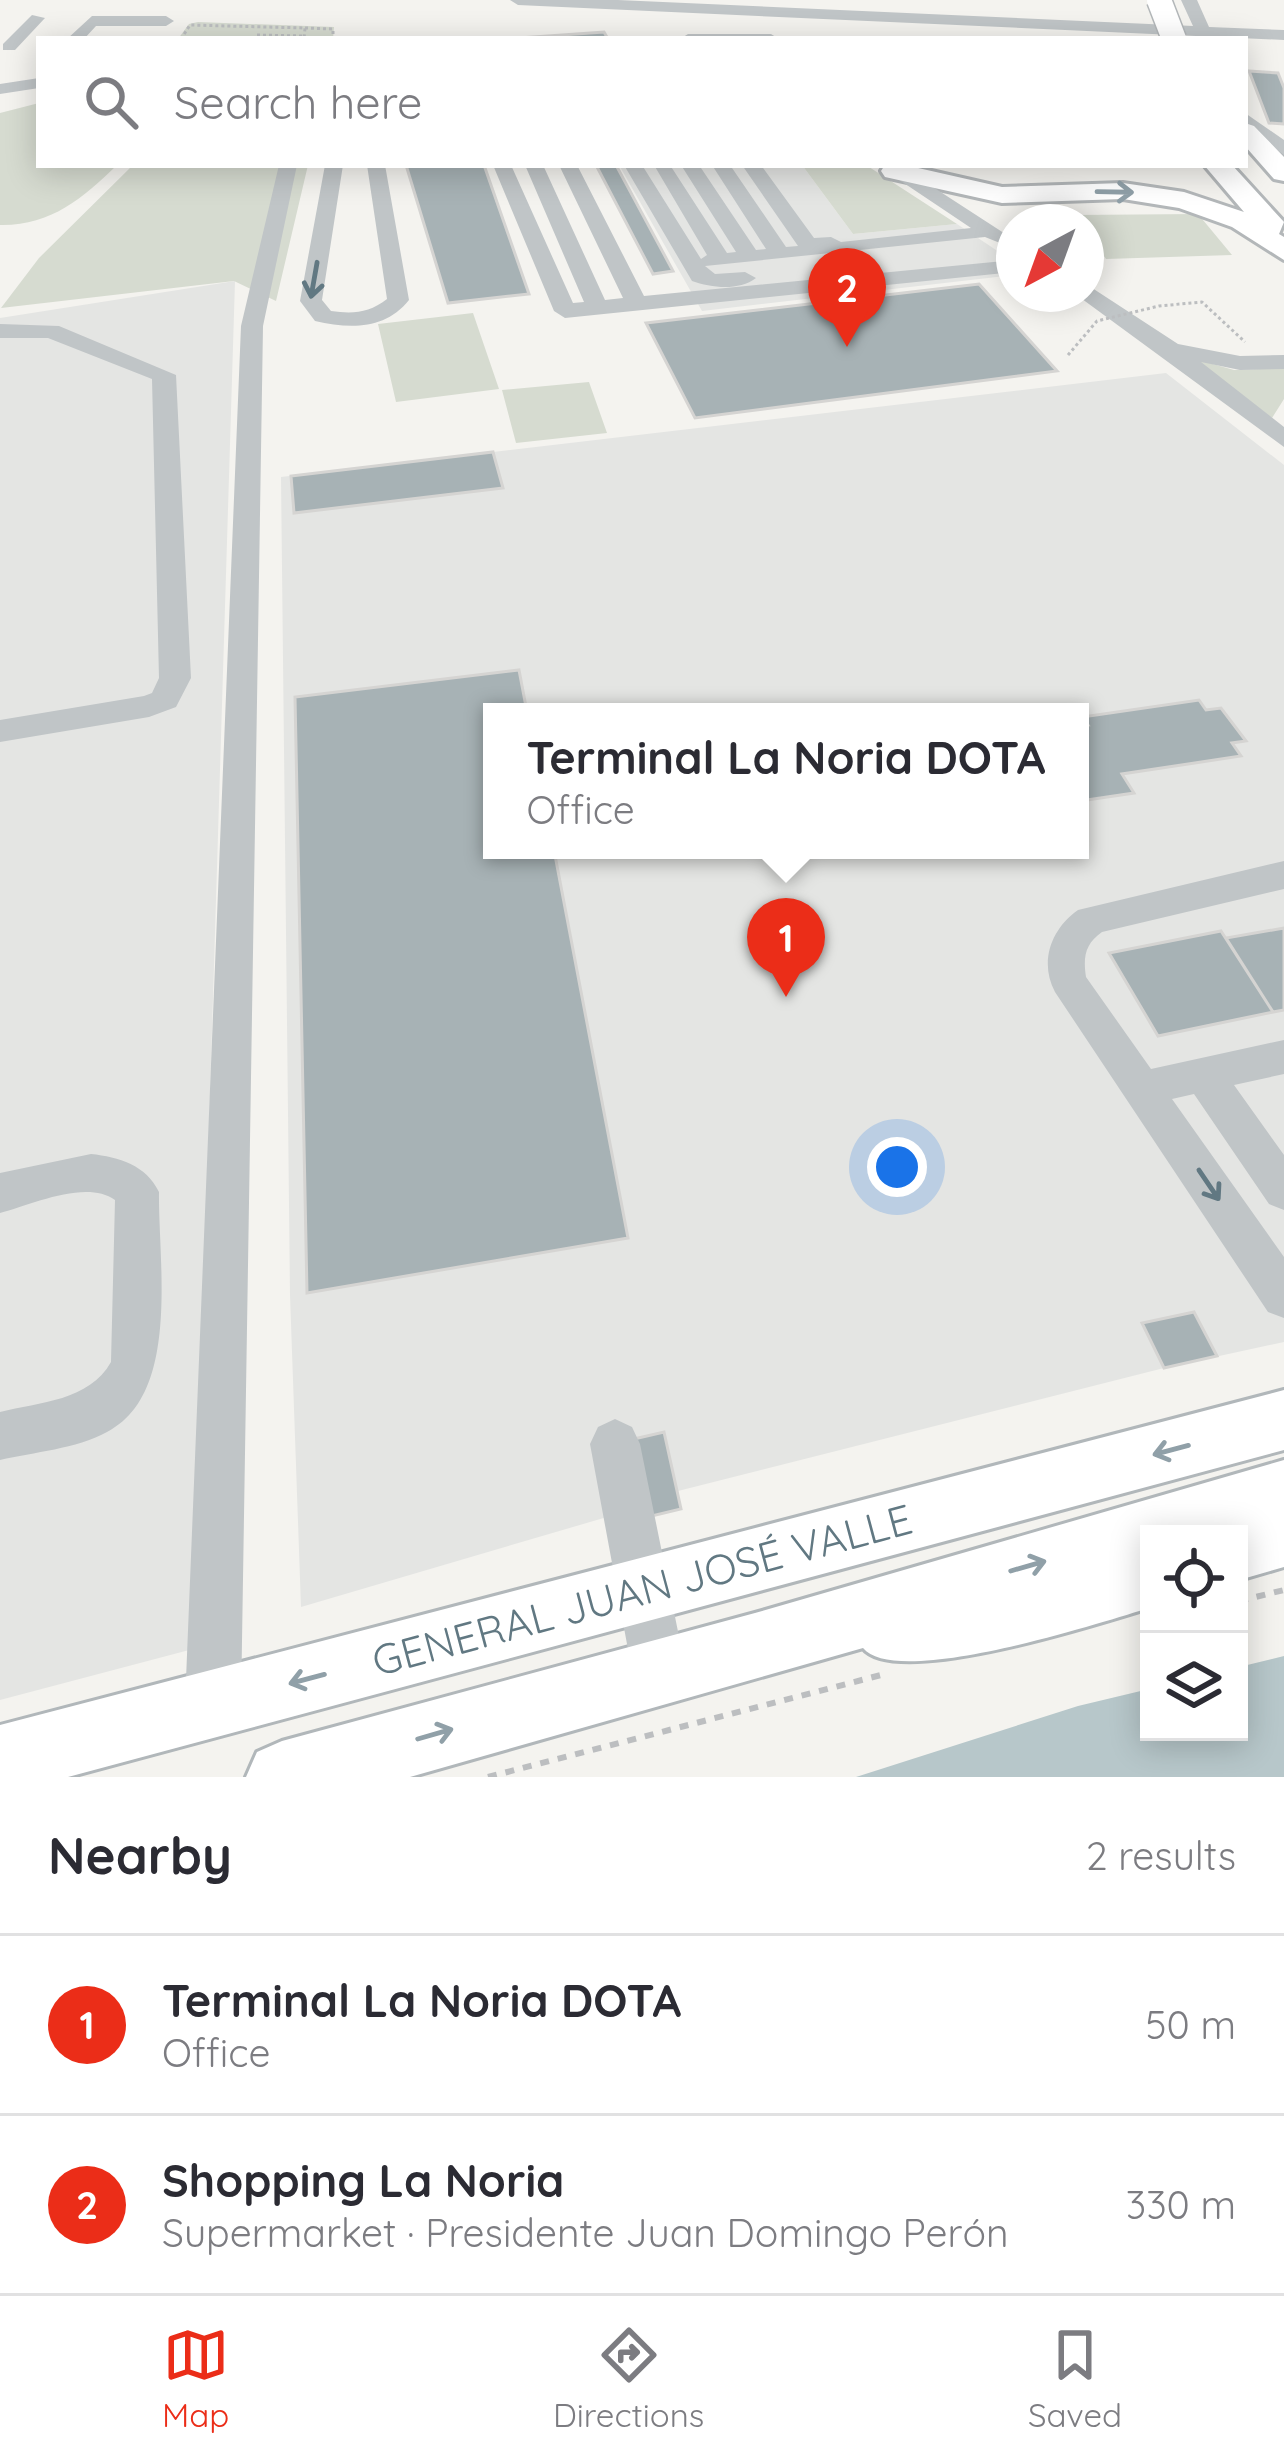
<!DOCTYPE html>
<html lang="en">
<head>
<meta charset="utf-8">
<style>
  body { margin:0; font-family:Quicksand,sans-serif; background:#f7f7f7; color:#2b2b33 }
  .controls { position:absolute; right:36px; bottom:36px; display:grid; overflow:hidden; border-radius:0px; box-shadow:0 6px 30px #0003 }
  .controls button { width:108px; height:108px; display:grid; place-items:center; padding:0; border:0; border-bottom:3px solid #e1e1e2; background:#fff; color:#2b2b33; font:60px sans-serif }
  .compass { position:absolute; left:996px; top:204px; width:108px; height:108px; border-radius:50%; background:#fff; box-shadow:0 6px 30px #0003; rotate:221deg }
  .you { position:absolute; left:897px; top:1167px; width:42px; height:42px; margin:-30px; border:9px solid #fff; border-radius:50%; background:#1a73e8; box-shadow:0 0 0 18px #1a73e833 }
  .badge { display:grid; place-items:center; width:78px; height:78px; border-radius:50%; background:#eb2d18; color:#fff; font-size:39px; font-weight:700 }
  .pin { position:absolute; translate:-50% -99px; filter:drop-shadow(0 3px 6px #0008) }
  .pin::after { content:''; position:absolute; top:63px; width:42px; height:36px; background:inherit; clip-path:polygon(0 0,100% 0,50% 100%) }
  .popup { position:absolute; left:483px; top:703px; width:606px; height:156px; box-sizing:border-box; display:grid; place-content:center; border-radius:0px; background:#fff; filter:drop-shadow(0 3px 9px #0005); font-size:39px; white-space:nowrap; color:#7c7c81 }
  .popup b { font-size:45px; color:#2b2b33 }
  .popup::after { content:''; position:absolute; left:50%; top:100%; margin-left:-24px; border:24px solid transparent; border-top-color:#fff }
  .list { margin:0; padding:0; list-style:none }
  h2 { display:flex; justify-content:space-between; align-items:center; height:156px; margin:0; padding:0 48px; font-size:51px }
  h2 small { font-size:39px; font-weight:400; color:#7c7c81 }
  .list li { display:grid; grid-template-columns:78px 1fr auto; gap:36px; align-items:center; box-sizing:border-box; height:180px; padding:0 48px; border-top:3px solid #e1e1e2 }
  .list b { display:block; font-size:45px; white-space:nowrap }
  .list p { margin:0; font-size:39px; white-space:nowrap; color:#7c7c81 }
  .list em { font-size:39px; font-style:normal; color:#7c7c81 }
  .icon { flex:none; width:66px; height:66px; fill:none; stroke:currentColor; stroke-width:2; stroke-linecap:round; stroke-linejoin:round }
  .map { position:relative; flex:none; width:1284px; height:1777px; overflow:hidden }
  .search { position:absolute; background:#fff; box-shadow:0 6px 30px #0003; left:36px; right:36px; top:36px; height:132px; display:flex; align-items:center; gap:30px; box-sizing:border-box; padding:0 42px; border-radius:0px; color:#7c7c81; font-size:45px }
  .sheet { height:516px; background:#fff }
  nav { display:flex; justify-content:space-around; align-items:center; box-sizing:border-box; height:168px; border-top:3px solid #e1e1e2; background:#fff; font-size:33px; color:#7c7c81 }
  nav a { display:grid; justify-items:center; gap:6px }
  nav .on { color:#eb2d18 }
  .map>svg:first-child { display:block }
  .built { fill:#e4e5e3; fill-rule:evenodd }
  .green { fill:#d6dbd0 }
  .water { fill:#b7c7ca }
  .building { fill:#a7b2b5; stroke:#d5d4d2; stroke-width:3 }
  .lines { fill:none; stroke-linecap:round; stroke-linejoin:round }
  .major-casing { stroke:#b1b7ba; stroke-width:6 }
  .highway-casing { stroke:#b3b7b9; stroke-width:6 }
  .path-far1 { stroke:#bcbec0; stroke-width:3; stroke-dasharray:3 3; stroke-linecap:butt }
  .path { stroke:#bcbec0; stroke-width:6; stroke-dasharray:9 9; stroke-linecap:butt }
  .minor { fill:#c0c5c7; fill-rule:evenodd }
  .major { fill:#fff; fill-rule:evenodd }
  .highway { fill:#fff; fill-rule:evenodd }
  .highway-bridge-casing { stroke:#b3b7b9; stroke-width:27; stroke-linecap:butt }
  .path-bridge { stroke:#bcbec0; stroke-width:3; stroke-dasharray:3 3; stroke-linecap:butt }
  .highway-bridge { stroke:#fff; stroke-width:24 }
  .oneway { stroke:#90a0a8 }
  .oneway2 { stroke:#617882 }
  .labels { text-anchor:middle; stroke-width:12; stroke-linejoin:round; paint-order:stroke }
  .near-street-label { font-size:42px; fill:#617882; stroke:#fff }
</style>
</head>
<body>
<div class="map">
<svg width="1284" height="1777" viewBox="0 0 1284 1777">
  <rect width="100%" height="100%" fill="#f4f3ef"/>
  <path class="built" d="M619,165H802L853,234L957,224L1014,262V275L702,311Z
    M235,281L193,1649L0,1700V318Z
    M1166,373L1284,465V1342L1164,1368L678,1491L681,1509L610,1526L607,1517L301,1607L290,1295L281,477ZM492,712H1080V850H492Z"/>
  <path class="green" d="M198,22L334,27L333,39H178L189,24Z
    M39,103V165H117C82,199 50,226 0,225V113Z
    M133,165H308L276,301L234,281L1,308L39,258Z
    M802,165H866L957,224L853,234Z
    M1198,214L1232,255L1106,259L1086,230V222L1075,215Z
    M473,313L499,389L396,402L378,324Z
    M1195,359L1234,370L1284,368V399L1272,418Z
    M589,382L607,433L516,443L502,390Z"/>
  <path class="water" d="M1284,1656V1777H856L1078,1706L1149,1689V1732H1239V1667Z"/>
  <path class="building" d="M604,32L608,39H503Z
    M1249,71L1278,73L1284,88V124L1269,123Z
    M406,165H484L529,294L448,303Z
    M596,165H616L673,271L653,274Z
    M979,284L1057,371L695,418L646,323Z
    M493,452L503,488L294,513L291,476Z
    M519,670L527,712H492V850H554L628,1238L307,1293L295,697Z
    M1199,700L1206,710L1221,708L1246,741L1232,743L1241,756L1122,774L1134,793L1080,801V726L1088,725L1082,717Z
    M1284,928V1010L1273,1012L1226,938Z
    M1221,931L1273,1012L1158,1036L1109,953Z
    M1194,1312L1217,1356L1164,1368L1142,1323Z
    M664,1432L681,1509L610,1526L595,1448Z"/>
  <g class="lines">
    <defs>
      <path id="major" d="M1284,1390V1450L68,1777H0V1725Z
        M1284,1460V1567L1239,1580V1534H1149V1608C1100,1623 896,1689 863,1648L410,1777H246L257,1752L282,1741L755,1613Z"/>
      <path id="highway" d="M1245,123L1254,126L1284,157V181L1274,179L1245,146Z
        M885,165H905L1002,187L1123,183L1184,192L1244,212L1204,165H1232L1284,222L1279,234L1284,237V260L1232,227L1179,208L1123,199L1002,203L885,177L881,171Z"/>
    </defs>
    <use href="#major" class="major-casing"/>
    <use href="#highway" class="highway-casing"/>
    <path class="path-far1" d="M305,28L333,29V39
      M257,35L305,36
      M181,39L190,25L305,28L304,39"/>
    <path class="path" d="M1239,1601L1284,1590
      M488,1777L881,1675"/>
    <path class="minor" d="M510,0H618L1193,26L1181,0H1197L1209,27L1284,30V40L518,5Z
      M32,15L45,18L15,50H3V44Z
      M92,16H166L174,21L166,26H96L84,39H67Z
      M688,34H771L779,39H680Z
      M39,78V88L0,94V84Z
      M1245,113L1284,140V155L1245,127Z
      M279,165H297L263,326L241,1704L233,1724L213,1732L193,1724L185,1704L241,326Z
      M325,165H343L322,300L331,311C353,314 369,313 387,299L367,165H385L409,300C385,330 350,329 315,321L300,301Z
      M493,165H511L573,303L584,302L525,165H543L605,300L623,298L559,165H577L644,296L1014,260V272L565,318L554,311Z
      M624,165H642L701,259L707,255L654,165H670L727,253L736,252L681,165H699L756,250L766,249L712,165H730L786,247L798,246L742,165H761L814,238L831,237L841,242L971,228L877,165H899L1010,237L1000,243L985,237L705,266L715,274L745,272L756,278C739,291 712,288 692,281Z
      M1086,284L1178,344L1240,356L1284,355V369L1240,370L1201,362L1284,427V447L1078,296L1086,294Z
      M0,324L59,326L176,375L191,678L176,707L149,717L0,742V720L144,696L152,693L159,678L152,379L48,338H0Z
      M1284,861V889L1102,932C1085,944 1083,957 1086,977L1151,1069L1284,1040V1074L1234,1085L1284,1155V1210L1269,1204L1194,1094L1172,1099L1284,1257V1318L1268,1312L1055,992C1039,962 1051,929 1078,910Z
      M91,1154C119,1157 146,1165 159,1192C158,1263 181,1394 107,1432C76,1449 34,1452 0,1460V1412C40,1402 89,1401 111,1362L115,1200C86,1179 31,1205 0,1213V1173Z
      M615,1419L632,1427L640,1444L686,1671L678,1690L659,1698L640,1690L632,1671L590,1444L598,1427Z"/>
    <use href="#major" class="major"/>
    <use href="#highway" class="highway"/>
    <defs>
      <path id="highway-bridge" d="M1159,0L1174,39"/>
    </defs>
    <use href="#highway-bridge" class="highway-bridge-casing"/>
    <path class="path-bridge" d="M1068,355L1097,321L1159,306L1202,302L1245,342"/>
    <use href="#highway-bridge" class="highway-bridge"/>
  </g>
  <defs><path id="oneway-shaft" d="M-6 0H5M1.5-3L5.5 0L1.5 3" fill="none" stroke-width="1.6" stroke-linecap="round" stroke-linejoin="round" transform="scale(3)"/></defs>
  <g class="oneway">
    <use href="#oneway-shaft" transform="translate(1115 192) rotate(1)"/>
    <use href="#oneway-shaft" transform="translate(1171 1450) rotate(165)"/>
    <use href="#oneway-shaft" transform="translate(1028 1566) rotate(-16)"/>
    <use href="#oneway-shaft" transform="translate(307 1679) rotate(165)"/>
    <use href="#oneway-shaft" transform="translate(435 1734) rotate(-16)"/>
  </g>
  <g class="oneway2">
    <use href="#oneway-shaft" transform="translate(314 280) rotate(100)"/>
    <use href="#oneway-shaft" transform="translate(1209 1185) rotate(56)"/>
  </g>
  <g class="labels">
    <g class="near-street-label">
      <text transform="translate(642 1590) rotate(-15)" y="15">GENERAL JUAN JOSÉ VALLE</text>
    </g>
  </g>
</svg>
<div class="controls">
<button><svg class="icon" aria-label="locate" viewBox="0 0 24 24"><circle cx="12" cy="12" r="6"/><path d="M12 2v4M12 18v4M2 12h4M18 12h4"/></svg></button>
<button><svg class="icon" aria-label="layers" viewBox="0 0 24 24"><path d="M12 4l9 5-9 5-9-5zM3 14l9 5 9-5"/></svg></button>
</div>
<svg class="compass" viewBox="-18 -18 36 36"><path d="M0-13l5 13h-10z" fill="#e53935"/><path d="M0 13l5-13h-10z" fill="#7c7c81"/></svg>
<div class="you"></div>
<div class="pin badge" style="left:786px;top:997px">1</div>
<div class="popup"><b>Terminal La Noria DOTA</b>Office</div>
<div class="pin badge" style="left:847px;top:347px">2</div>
<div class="search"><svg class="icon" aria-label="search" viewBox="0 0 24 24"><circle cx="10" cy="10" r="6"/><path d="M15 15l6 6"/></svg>Search here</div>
</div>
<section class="sheet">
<h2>Nearby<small>2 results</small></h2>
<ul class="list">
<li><span class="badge">1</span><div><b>Terminal La Noria DOTA</b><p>Office</p></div><em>50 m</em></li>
<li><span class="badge">2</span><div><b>Shopping La Noria</b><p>Supermarket · Presidente Juan Domingo Perón</p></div><em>330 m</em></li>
</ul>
</section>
<nav>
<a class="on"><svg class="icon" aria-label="map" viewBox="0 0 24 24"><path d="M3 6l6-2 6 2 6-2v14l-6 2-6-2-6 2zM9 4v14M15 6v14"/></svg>Map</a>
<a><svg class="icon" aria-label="directions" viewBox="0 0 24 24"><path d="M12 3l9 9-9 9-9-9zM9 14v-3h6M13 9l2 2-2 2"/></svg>Directions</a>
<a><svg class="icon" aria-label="saved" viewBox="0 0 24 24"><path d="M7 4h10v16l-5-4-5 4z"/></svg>Saved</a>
</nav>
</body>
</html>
